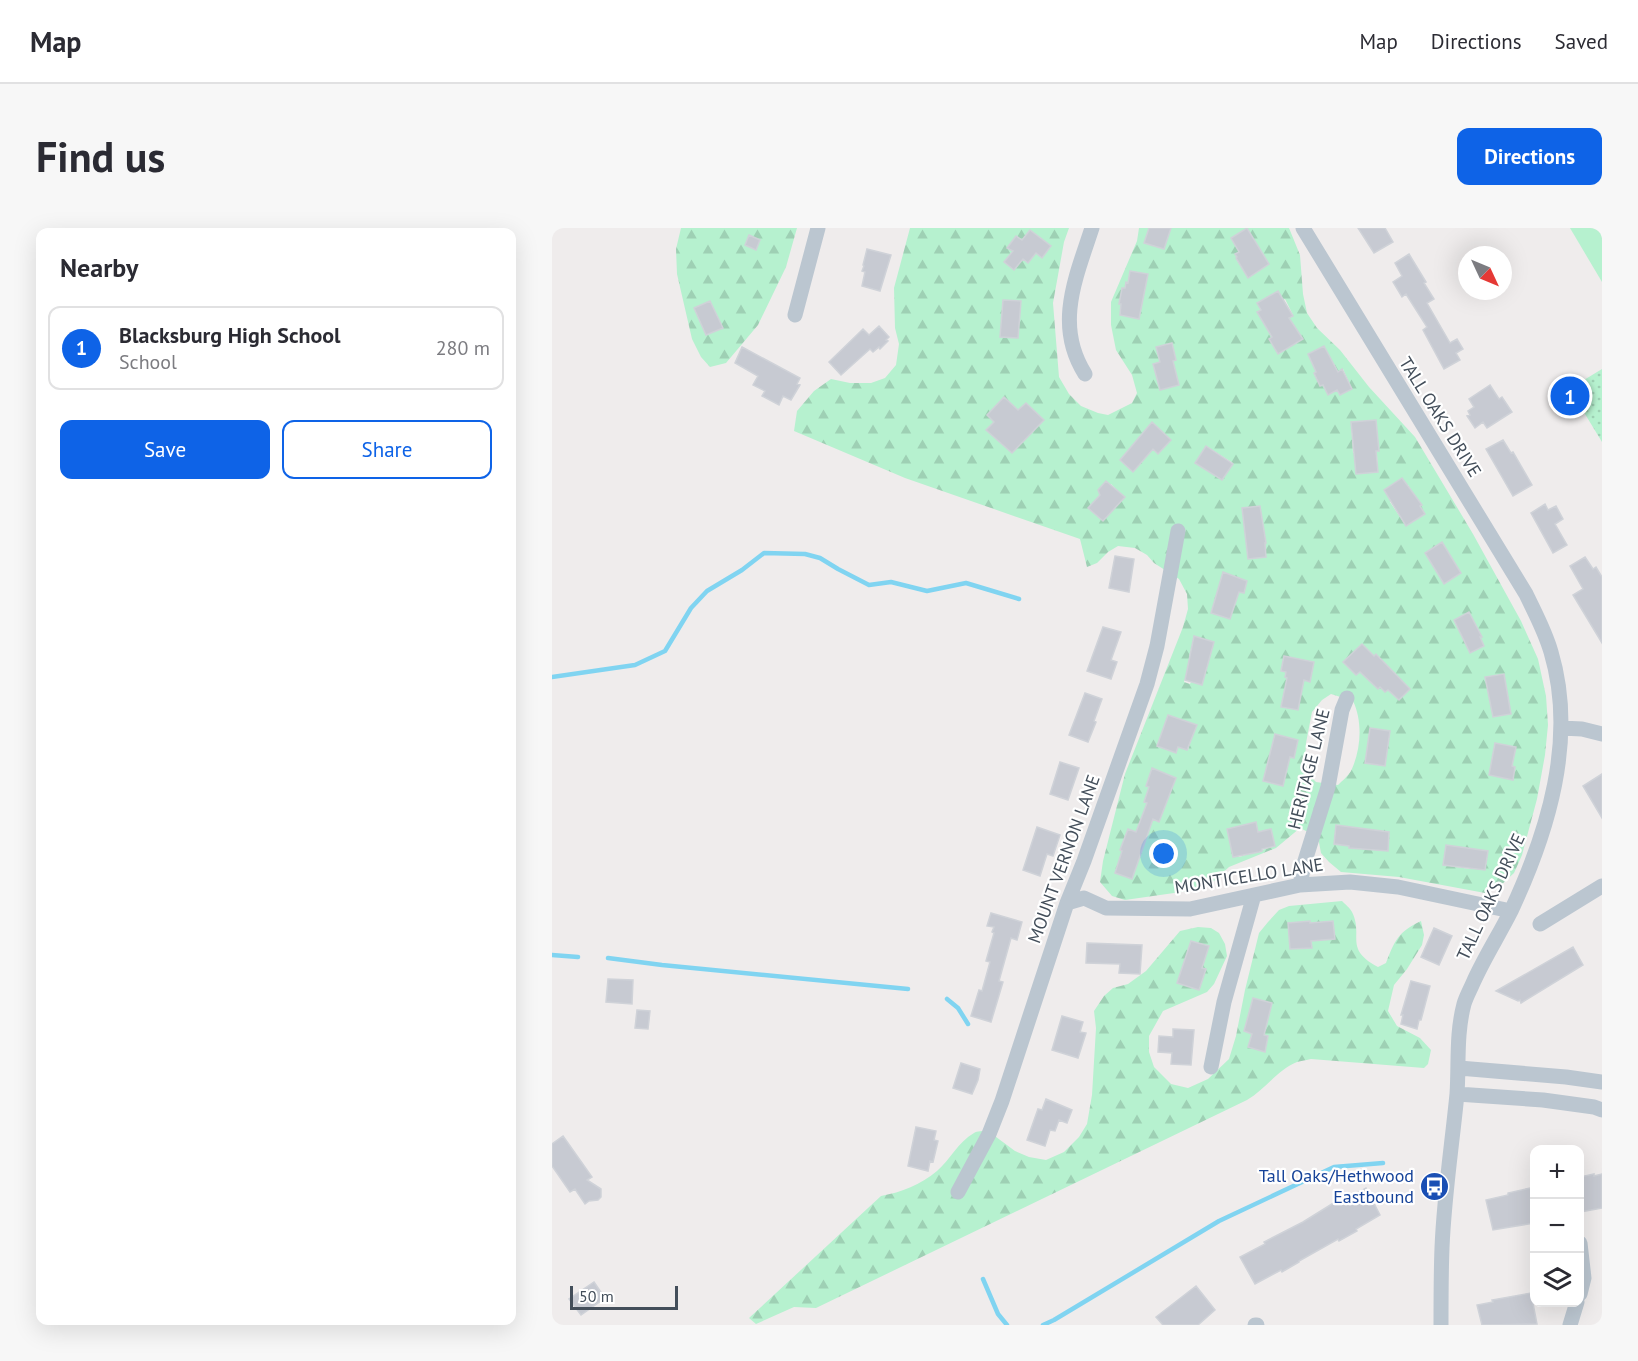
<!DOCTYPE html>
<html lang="en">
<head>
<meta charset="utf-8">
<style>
  body { margin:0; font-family:"PT Sans",sans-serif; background:#f7f7f7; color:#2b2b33 }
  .controls { position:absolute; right:18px; bottom:18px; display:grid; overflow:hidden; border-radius:12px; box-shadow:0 6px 24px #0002 }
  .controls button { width:54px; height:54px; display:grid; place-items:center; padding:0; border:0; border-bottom:2px solid #e1e1e2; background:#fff; color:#2b2b33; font:30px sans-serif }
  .compass { position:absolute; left:906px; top:18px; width:54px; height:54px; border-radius:50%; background:#fff; box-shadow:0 6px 24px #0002; rotate:134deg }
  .scale { position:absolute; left:18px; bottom:15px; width:108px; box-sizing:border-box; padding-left:6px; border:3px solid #434e5a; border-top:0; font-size:16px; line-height:21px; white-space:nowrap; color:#434e5a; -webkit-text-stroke:4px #fff; paint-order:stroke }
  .you { position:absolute; left:612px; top:626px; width:21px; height:21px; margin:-15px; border:4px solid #fff; border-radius:50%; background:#1a73e8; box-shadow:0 0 0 9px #1a73e833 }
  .badge { display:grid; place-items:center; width:39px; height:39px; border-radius:50%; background:#0e63e7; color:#fff; font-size:20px; font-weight:700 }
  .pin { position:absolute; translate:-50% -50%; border:3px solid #fff; box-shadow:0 2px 6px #0006 }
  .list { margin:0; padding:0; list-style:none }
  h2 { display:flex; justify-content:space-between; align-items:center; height:78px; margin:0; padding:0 24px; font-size:26px }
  h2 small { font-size:20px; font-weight:400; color:#7c7c81 }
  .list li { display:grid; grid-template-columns:39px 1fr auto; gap:18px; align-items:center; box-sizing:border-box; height:84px; margin:0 12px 12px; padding:0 12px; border:2px solid #e1e1e2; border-radius:12px }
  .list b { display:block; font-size:22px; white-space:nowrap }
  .list p { margin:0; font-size:20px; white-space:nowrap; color:#7c7c81 }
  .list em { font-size:20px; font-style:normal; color:#7c7c81 }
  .actions { display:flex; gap:12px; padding:18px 24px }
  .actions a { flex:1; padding:14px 0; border:2px solid #0e63e7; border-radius:12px; text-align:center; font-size:21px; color:#0e63e7 }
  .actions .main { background:#0e63e7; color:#fff }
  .icon { flex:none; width:33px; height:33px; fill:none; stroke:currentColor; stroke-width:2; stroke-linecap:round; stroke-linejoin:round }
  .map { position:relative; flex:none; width:1050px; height:1097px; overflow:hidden; border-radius:12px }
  header { display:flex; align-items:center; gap:36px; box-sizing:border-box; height:84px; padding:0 30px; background:#fff; border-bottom:2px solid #e1e1e2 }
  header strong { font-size:28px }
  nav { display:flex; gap:33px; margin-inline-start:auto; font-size:21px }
  .intro { display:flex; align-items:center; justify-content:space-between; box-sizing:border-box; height:144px; padding:0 36px }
  h1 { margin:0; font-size:42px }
  .button { padding:15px 27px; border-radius:12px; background:#0e63e7; color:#fff; font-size:21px; font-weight:700 }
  main { display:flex; gap:36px; padding:0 36px }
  aside { flex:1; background:#fff; border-radius:12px; box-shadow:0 6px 24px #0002 }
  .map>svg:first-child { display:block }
  .grass { fill:url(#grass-dots) }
  .forest { fill:url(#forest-firs); fill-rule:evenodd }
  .garden { fill:#b6f1cf }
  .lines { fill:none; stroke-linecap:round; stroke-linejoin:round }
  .stream { stroke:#80d4f1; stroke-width:4.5 }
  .building { fill:#c7cad2; stroke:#cfd2d8; stroke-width:1.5 }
  .minor { stroke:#bbc6d0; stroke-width:15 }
  .labels { text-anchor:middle; stroke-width:4.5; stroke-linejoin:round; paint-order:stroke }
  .street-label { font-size:18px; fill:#434e5a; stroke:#fff }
  .transit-label { font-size:18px; fill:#164399; stroke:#fff; text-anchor:end }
</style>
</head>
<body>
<header>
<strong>Map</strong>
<nav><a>Map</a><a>Directions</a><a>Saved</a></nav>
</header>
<div class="intro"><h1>Find us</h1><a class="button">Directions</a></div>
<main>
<aside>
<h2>Nearby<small></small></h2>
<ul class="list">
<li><span class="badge">1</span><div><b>Blacksburg High School</b><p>School</p></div><em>280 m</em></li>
</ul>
<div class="actions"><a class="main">Save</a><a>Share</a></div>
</aside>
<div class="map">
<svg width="1050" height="1097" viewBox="0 0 1050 1097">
  <defs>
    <pattern id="grass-dots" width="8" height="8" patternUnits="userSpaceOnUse" patternTransform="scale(1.5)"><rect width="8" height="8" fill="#b6f1cf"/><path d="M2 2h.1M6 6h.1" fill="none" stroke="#9ed0b4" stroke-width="1.8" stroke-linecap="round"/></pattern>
    <pattern id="forest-firs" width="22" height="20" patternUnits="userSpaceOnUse" patternTransform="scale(1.5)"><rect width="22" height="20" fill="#b6f1cf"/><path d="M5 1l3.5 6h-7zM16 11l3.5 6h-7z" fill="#9ed0b4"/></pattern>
  </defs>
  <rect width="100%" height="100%" fill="#efecec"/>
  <path class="grass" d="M1050,141V214L1019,163L1022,158Z"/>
  <path class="forest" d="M129,0H245L234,39L206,97L174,135L158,139L149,129L140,111L125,46L124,21ZM158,73L170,100L155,107L142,80Z
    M358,0H517L512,14L501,75L507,149L517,166L529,178L546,185L556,187L580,175L585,165L580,147L564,122L559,97V74L585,13L587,0H597L592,15L611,21L619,0H737L748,27L751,66L755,85L765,100L788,122L817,159L863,209L921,306L969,393L986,431L994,468L996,497L993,527L985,571L970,627L962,645L948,658L933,665L847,649L789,644L777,634L769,625L766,609L748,600L724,620L677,639L662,653L650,661L573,672L560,668L548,654L551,633L573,546L631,399L636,381L635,366L627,351L602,335L595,327L583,320L566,318L556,324L545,335L535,339L528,311L353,250L242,203L245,183L262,163L279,151L298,155H319L333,150L344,137L347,116L343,100L342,60ZM695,1L717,36L696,50L684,31L685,29L683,26L687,24L679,10ZM478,2L499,18L490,29L484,25L476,35L471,31L462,42L452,34L461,23L456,19L464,8L470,12ZM578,43L587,91L568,87L569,76L567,75L570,60H573L574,55H576ZM733,71L741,87L736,91L739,97L741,96L750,111L726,126L717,111L729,104L706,84ZM620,115L624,131L621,133L627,157L608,162L601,136L608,134L605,119ZM772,119L773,140L782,136L786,144L791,141L800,161L788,167L785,162L776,167L771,157L768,158L762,146L764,144L756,126ZM823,192L826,223L819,224V227H825L826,244L804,246L802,225H801L799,194ZM600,195L619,212L606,226L601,221L581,244L568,232ZM654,218L681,235L670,252L644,235ZM559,256L572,269L551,293L537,280ZM856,257L869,277L868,278L873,286L854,298L838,274ZM708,278L714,315H713L714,328L696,331L690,280ZM890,314L909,345L892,356ZM671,345L695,353L692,365L680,362L678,391L659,384ZM917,385L932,418L918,424L902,393ZM642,409L662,414L650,457L639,454L638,456L632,454L637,437L641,431L637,429ZM810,416L822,428L824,426L840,442L838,457L846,449L858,461L847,472L836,462L833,464L828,459L826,461L808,444L804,447L792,434ZM762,434L758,453L752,452L746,482L729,478L735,450L734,444L729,443ZM952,446L959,486L938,475L933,449ZM779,466L801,473C811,494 809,522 799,543C796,548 790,553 786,557L764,554L756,546L753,532L754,515L760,484L770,472ZM616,487L644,497L636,522L626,519L624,525L606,518ZM818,500L838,503L833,538L813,535ZM723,506L746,512L742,530L738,529L712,553ZM943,515L964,519L960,538L963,539L960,552L937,547ZM600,541L624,550L607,593L591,587L595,575L592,574L597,559L594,557ZM784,597L837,604L835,623L798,620L797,618L782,616ZM719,601L723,618L687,629L686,628L706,604ZM595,608L563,645L568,629L572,624L568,622ZM894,618L936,623L933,642L919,640L918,641L891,637Z
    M790,673C793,676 798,680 800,684C812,708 791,720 826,739L834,735C843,712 846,704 869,693L872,707L870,717L855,741L842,757L836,783L845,798L868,810L879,822L876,836L872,840L759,831C755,832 749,833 745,834C725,842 714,861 695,872L264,1080L242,1079L204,1096L197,1090L329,968C350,964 368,957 385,943C398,932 406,914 422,905C425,903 431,903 436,903L463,923L477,929L494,932L512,924L527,909L535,896L540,867L544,800L542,783L552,768L561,760L576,756L594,743L628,703L646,699L659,700L667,705L673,716L675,728L662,756L655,764L611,783L597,808V824L602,839L619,856L636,860L656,851L677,831L684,808L693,762L707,705L716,694L727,682L737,678ZM757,693L758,697L765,694H781L782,711L759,713V720L739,721L736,695ZM640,713L657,718L650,740L654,741L647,762L625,755ZM701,770L720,775L712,807L716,809L713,824L696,819L700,806L692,803Z"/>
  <path class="garden" d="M1018,0H1050V54Z"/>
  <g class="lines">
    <path class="stream" d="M0,449L83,437L113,423L139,380L155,363L190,342L212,325L253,326L268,330L286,341L317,357L339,354L375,363L414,355L467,371
      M0,727L26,729
      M56,730L110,737L356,761
      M395,771L406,780L416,796
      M431,1051L446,1086L455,1097
      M491,1097L502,1092L667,993L782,939L831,935"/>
  </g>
  <path class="building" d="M597,0H619L612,21L592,15Z
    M695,0L717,36L696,50L684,30L685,29L683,26L687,24L679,10Z
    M806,0H833L841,14L822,25Z
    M478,2L499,18L490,30L484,25L476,35L471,31L462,42L452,34L461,23L455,20L464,8L470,12Z
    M197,7L208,12L204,22L193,17Z
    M315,21L339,27L328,63L310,58L313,44L310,43L312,38L311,37Z
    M857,26L874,54L872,55L882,71L875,75L898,115L905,111L911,121L904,125L908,132L892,141L871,102L875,99L854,66L850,69L841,54L850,48L843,35Z
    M578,43L596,46L587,91L568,87L569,76H567L570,60H573L574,54L576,55Z
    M726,63L741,88L737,90L751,111L726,126L717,111L720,109L705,84L709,82L705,75Z
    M451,72L469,73L466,110L448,109Z
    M158,73L171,100L154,107L142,80Z
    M327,98L337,109L334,112L336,113L328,121L327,119L321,124L318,121L289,147L277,134L311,101L317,107Z
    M620,115L624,132L621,133L627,157L608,162L601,136L608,134L604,119Z
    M772,118L786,144L790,141L800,161L788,167L785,162L776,167L771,157L768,158L762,145L764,144L756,126Z
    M190,119L248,150L245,156L248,157L239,172L231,168L227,177L210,168L213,163L201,157L206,148L183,135Z
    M938,157L947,171L950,169L960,184L935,200L931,194L923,200L915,188L918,187L916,183L922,179L917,171Z
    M452,169L466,182L474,175L492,192L460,225L434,202L442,194L435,187Z
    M824,192L827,223H824L826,244L804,246L799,194Z
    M600,194L619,212L606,226L601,221L581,244L568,232Z
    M951,212L959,225L961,224L980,257L961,268L934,221Z
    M654,218L681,236L670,252L643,235Z
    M850,250L870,277L868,278L873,286L854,298L832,262Z
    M554,253L573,269L551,293L536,280L548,267L546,262Z
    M993,276L996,282L1004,278L1011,291L1003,296L1015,317L1001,325L979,285Z
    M708,278L714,315H713L714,329L696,331L690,280Z
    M890,314L909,345L892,356L873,325Z
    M563,328L582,331L577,364L557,360Z
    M1033,329L1041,341L1044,339L1050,349V415L1021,367L1031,361L1018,338Z
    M671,344L695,353L692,365L687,364L678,391L659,385Z
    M917,384L930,409H928L932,418L918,425L902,392Z
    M551,399L569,404L559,432L565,434L559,451L535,443Z
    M642,408L662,414L650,457L633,452Z
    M810,416L822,428L824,426L858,461L847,472L836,462L833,464L828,459L826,461L808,444L804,447L791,434Z
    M732,428L762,434L758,454L752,452L746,482L729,479L735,450L733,449L734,444L729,443Z
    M952,446L959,486L941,489L933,449Z
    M533,465L550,471L542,493L544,494L536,514L517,507Z
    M616,487L645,497L635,522L626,519L624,525L605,518Z
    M818,500L838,503L833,538L813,535Z
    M723,506L746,512L742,530L738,529L731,558L711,553Z
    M943,515L964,519L960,538L963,539L961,552L937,547Z
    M508,534L527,540L516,572L498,566Z
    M600,540L624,550L607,594L601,591L580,651L563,645L570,623L568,622L576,601L584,604L595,575L592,574L597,559L594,558Z
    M1050,546V590L1031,558Z
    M704,594L706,604L719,601L723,618L710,621V623L707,624L681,629L675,601Z
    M784,597L837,604L836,623L797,620V618L782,616Z
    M485,599L508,607L501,628L495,626L488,648L471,642Z
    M894,617L936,623L933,642L891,637Z
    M439,685L470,694L465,712L459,710L447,753L451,754L439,794L419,788L427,762L430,763L438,734L434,733L442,705L440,704L442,699L435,698Z
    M758,693V695L781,693L783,711L759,713L760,720L738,721L736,695Z
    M882,700L900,708L887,737L869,729Z
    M639,713L657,718L650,740L654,741L647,762L625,755Z
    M535,715L590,717L588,746L567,745L568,736L534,735Z
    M1021,719L1031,737L969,775L968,772L966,773L944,763Z
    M56,751L81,752L80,776L54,774Z
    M859,753L878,758L869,792H867L865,801L849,796L851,787H849Z
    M701,770L720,775L712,807L716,808L713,824L696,819L700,806L692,803Z
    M85,782L98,783L96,801L83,800Z
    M510,788L531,794L528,804L534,805L526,830L500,822Z
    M621,801L642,802L639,837L619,836L620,825L606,824L607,808L621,809Z
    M409,835L428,841L426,852L420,866L401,860Z
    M494,871L520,882L515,895L507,892L503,903L498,902L493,918L475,912L486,881L490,882Z
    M364,899L384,903L382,912L386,913L381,934L378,933L376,943L356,938Z
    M11,908L40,949L35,952L49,961V969L46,972L37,973L33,976L23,961L18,964L0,938V916Z
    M1042,946V948L1050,946V980L1028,984V949Z
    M814,960L828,987L804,1001L805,1003L787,1013L786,1011L747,1033V1034L730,1044L729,1042L703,1056L688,1029L713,1016L712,1014L751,994L788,971L789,974Z
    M978,960L979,962L982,961V995L941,1002L934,972L956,967V965Z
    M42,1054L53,1070L29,1087L17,1071Z
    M644,1058L663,1082L646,1097H611L604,1089Z
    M979,1065L985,1096L930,1097L925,1077L941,1074L940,1072Z"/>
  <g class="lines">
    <path class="minor" d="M751,0L974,366C983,385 993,403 999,424C1025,511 996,604 959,683C947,707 932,730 921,755C918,762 914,769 912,776C904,806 907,836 905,866C900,917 892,968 890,1020C889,1045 889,1071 889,1097
      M243,87L266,0
      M533,146C502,97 524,49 540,0
      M1009,500L1030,501L1050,506
      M748,657L752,636L776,559L790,482L795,470
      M515,675L532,670L554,680L638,681L748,657L798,654L846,659L959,683
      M988,696L1050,658
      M659,839L672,774L702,667
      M907,840L1014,849L1050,854
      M905,866L991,872L1042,879L1050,882
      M406,964L437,906L450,873L515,675L532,633L595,456L605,418L626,303
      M1028,1066L1032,1050L1028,1015
      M703,1097H705
      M1018,1097L1025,1074"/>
  </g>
  <defs>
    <symbol id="bus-disc" viewBox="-11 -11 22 22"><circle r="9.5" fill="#1a4fb4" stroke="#fff"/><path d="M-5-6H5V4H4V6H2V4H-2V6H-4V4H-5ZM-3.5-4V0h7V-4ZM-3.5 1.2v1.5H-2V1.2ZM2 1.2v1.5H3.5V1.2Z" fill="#fff"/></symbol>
  </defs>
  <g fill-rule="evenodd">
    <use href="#bus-disc" x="866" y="942" width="33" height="33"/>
  </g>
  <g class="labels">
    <g class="street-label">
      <text transform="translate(888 189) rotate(58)" y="6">TALL OAKS DRIVE</text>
      <text transform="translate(757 541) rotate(-76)" y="6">HERITAGE LANE</text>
      <text transform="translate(512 631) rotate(-70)" y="6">MOUNT VERNON LANE</text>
      <text transform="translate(697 648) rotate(-9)" y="6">MONTICELLO LANE</text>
      <text transform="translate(939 669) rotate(-65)" y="6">TALL OAKS DRIVE</text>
    </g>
    <g class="transit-label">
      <text x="862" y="954">Tall Oaks/Hethwood<tspan x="862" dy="21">Eastbound</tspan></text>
    </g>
  </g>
</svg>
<div class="controls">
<button>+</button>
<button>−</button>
<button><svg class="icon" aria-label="layers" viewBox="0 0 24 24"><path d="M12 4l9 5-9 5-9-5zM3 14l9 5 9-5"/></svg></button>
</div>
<svg class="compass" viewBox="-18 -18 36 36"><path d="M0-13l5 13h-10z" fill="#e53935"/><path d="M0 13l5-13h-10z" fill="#7c7c81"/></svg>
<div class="scale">50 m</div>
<div class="you"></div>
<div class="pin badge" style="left:1018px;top:168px">1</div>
</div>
</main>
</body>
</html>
